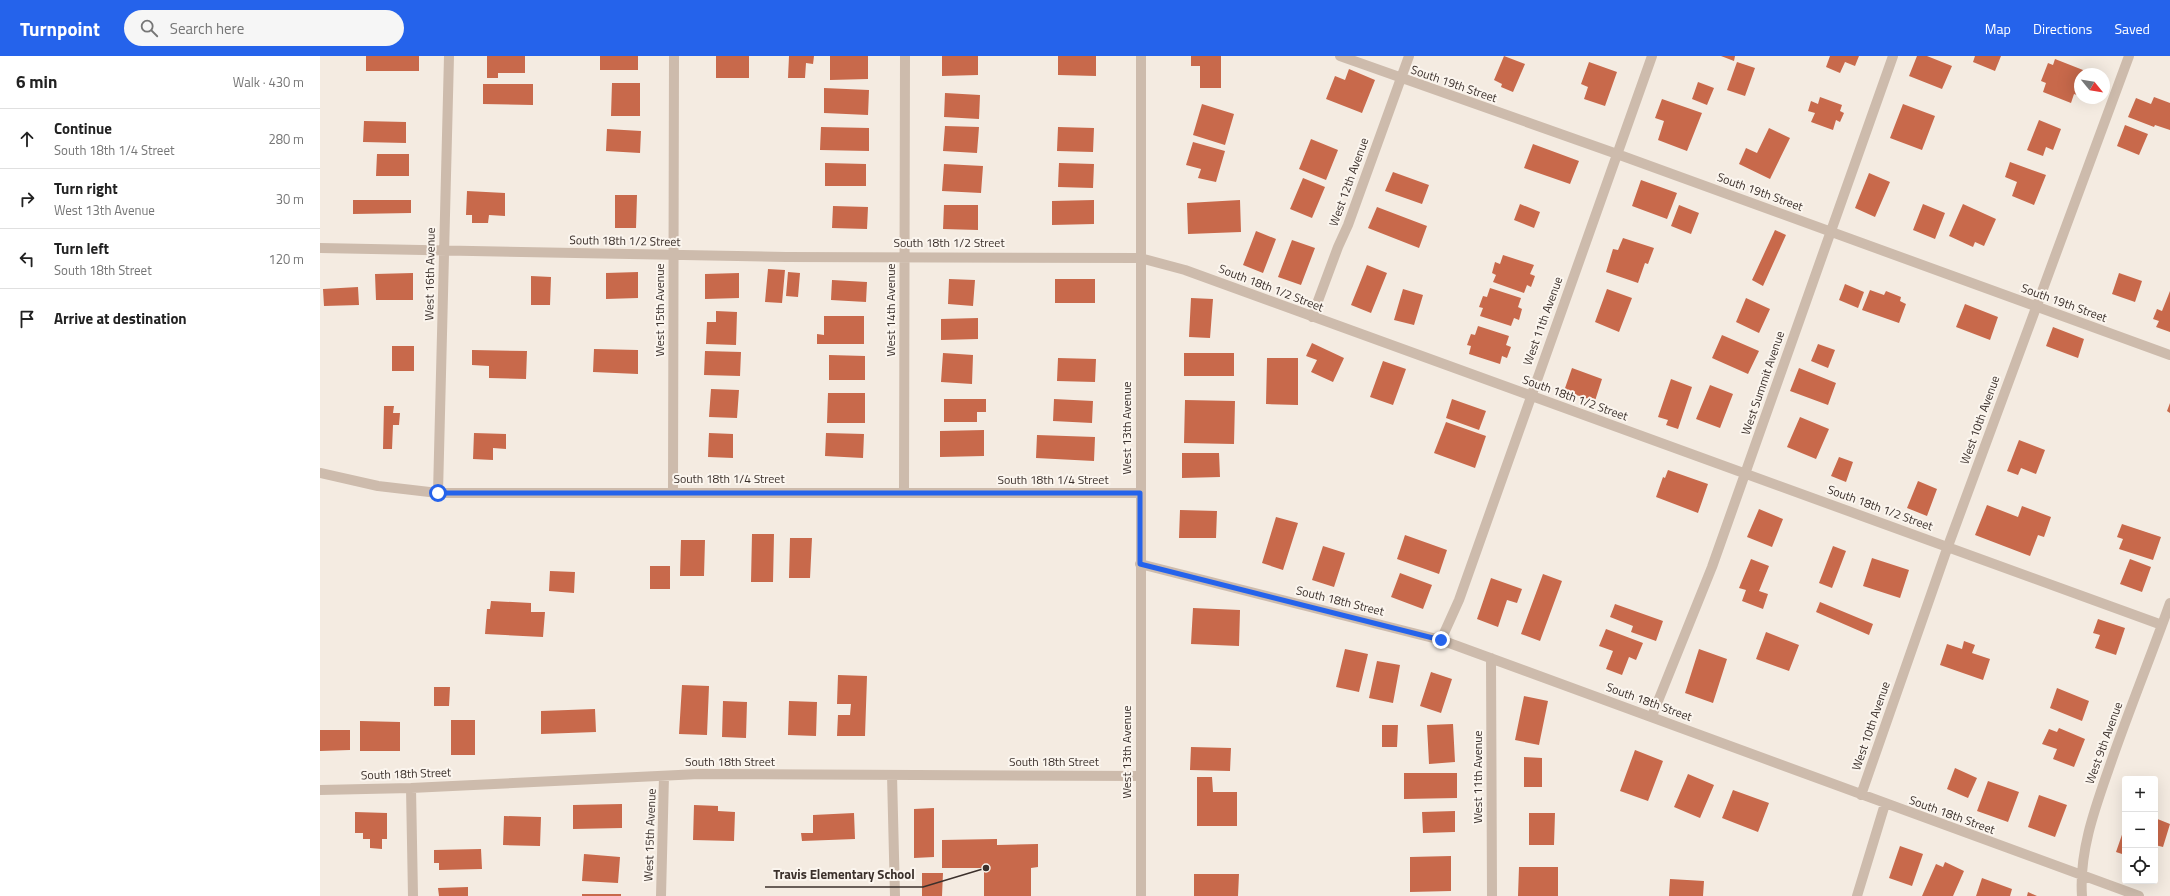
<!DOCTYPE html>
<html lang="en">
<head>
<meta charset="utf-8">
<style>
  body { margin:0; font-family:"Titillium Web",sans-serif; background:#f6f6f6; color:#222 }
  .controls { position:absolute; right:12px; bottom:12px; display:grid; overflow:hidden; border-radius:4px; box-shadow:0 4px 16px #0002 }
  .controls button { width:36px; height:36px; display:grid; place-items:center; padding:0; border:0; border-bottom:1px solid #e0e0e0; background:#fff; color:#222; font:20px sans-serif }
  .compass { position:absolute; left:1754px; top:12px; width:36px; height:36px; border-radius:50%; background:#fff; box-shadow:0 4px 16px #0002; rotate:120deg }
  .stop { position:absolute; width:12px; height:12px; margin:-9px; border:3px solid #2563eb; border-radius:50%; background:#fff }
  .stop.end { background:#2563eb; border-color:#fff; box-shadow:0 1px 4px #0008 }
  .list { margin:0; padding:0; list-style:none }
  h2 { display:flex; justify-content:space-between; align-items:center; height:52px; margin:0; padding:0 16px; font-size:17px }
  h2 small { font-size:13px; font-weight:400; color:#767676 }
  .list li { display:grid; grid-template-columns:26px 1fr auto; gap:12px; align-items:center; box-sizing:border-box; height:60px; padding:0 16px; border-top:1px solid #e0e0e0 }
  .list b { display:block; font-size:15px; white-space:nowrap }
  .list p { margin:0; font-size:13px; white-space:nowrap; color:#767676 }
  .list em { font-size:13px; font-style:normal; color:#767676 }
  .icon { flex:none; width:22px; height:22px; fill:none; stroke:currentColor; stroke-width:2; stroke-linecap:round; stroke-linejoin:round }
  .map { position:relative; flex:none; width:1850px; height:840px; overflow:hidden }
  header { display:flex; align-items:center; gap:24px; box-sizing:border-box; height:56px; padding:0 20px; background:#2563eb; color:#fff }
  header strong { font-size:19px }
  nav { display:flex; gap:22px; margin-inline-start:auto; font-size:14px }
  .search { width:280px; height:36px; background:#f6f6f6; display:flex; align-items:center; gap:10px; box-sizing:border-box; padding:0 14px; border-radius:22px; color:#767676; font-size:15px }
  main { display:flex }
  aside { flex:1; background:#fff }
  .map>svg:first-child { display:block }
  .building { fill:#c8694b }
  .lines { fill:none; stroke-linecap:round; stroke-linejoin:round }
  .minor { stroke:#cdbbac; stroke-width:10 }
  .route { stroke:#2563eb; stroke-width:5 }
  .labels { text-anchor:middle; stroke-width:4; stroke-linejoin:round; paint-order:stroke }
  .street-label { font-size:12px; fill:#3b302b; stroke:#fbf5ee }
  .leader { fill:none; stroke:#3b302b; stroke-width:1.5 }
  .callout-dot { fill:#3b302b; stroke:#fbf5ee; stroke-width:1.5 }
  .callout-label { font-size:13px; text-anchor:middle; font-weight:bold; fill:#3b302b; stroke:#fbf5ee; stroke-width:4; stroke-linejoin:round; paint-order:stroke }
</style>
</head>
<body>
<header>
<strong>Turnpoint</strong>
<div class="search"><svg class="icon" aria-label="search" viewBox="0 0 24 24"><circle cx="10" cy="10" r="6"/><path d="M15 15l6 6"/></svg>Search here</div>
<nav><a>Map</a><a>Directions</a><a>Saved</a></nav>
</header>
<main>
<aside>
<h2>6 min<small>Walk · 430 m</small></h2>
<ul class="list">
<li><svg class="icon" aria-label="ahead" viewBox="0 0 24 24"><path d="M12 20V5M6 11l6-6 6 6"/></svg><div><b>Continue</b><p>South 18th 1/4 Street</p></div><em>280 m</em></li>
<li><svg class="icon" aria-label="right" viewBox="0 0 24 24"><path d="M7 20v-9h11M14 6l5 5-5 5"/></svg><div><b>Turn right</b><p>West 13th Avenue</p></div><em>30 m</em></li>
<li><svg class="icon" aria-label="left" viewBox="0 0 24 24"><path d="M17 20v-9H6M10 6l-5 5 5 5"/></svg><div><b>Turn left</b><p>South 18th Street</p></div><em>120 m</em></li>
<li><svg class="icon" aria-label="arrive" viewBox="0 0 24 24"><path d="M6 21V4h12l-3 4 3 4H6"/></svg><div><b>Arrive at destination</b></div></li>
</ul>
</aside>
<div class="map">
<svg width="1850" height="840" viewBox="0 0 1850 840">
  <rect width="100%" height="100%" fill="#f4ebe1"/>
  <path class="building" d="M46,0H99V15H46Z
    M167,0H205V17H178V22H167Z
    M280,0H318V14H280Z
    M396,0H429V22H396Z
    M469,0H494L493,8L486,7L485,22H468Z
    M510,0H548V23L510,24Z
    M622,0H658V19L622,20Z
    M738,0H776V20L738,19Z
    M871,0H901V32H880V10H871Z
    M1184,0L1205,8L1193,36L1181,31L1182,28L1174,24Z
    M1401,0H1415L1414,5Z
    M1510,0H1539L1535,10L1525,6L1520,17L1506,11Z
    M1597,0H1607L1632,10L1622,33L1589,20Z
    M1655,0H1681L1675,15L1653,6Z
    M1735,3L1763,14L1759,23L1760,40L1754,38L1751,47L1723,36L1726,27L1721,25L1728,7L1733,9Z
    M1269,6L1297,16L1285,50L1264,43L1268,31L1261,28Z
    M1417,6L1435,12L1425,40L1407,34Z
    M1029,13L1055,24L1042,57L1006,43L1015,20L1025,24Z
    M1378,26L1394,32L1387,49L1372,43Z
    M292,27H320V60H291Z
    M163,28H213V49L163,48Z
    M504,32L549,34L548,59L504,57Z
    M625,37L660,39L659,63L624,61Z
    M1500,41L1522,49L1520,55L1524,57L1520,66L1516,64L1513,74L1491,66L1495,57L1488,55L1491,45L1498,48Z
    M1834,41L1850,47V74L1835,69L1834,71L1808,61L1816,42L1831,48Z
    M1342,43L1382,57L1367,95L1338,84L1344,65L1335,62Z
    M882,48L914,58L905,89L873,79Z
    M1583,48L1615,60L1602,94L1570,82Z
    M1719,64L1741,73L1733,94L1726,91L1723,100L1707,94Z
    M44,65L86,66V87L43,86Z
    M1805,69L1828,78L1819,99L1797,90Z
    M625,70L659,71L657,97L623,95Z
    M501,71L549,72V95L500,94Z
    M738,71L774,72L773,96L737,95Z
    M1449,72L1470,82L1450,123L1419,108L1426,92L1437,97Z
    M287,73L321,75L320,97L286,95Z
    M991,83L1018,94L1006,124L979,113Z
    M873,86L905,95L896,126L878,122L881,113L866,109Z
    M1213,88L1259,105L1250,128L1204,112Z
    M57,98H89V120H56Z
    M1690,106L1726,119L1714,149L1692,140L1697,126L1685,121Z
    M505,107L546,108V130H505Z
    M739,107L774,108L773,132L738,131Z
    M624,108L663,110L661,137L622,135Z
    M1073,116L1109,129L1102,148L1065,135Z
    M1549,117L1570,126L1555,161L1535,152Z
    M983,122L1005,131L992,162L970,153Z
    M1321,124L1357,137L1347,163L1312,150Z
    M147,135L185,137V160L169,159L168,167H152V159H146Z
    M295,139H317L316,172H295Z
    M33,144H91V157L33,158Z
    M774,144V168L732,169V145Z
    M920,144L921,176L868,178L867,147Z
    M1200,148L1220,156L1214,172L1194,164Z
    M1603,148L1625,157L1615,183L1593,174Z
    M1643,148L1676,163L1664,190L1655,186L1653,191L1629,180Z
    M624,149H658V174L623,173Z
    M1359,149L1379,157L1371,178L1351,170Z
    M513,150L548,151L547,173L512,172Z
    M1057,151L1107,170L1099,192L1048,172Z
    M1455,174L1466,179L1443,230L1432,224Z
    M936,175L956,183L943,217L923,209Z
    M1303,182L1334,192L1328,208L1325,207L1318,227L1286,216L1293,193L1298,194Z
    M972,184L995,192L981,229L958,221Z
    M1183,199L1214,209L1210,218L1215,220L1211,231L1207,229L1204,237L1173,226L1176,219L1172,217L1175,206L1180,208Z
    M1047,209L1067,217L1051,257L1031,249Z
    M448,213L465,214L462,247L445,246Z
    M318,216V242L286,243V217Z
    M468,216L480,217L478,241L466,240Z
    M93,217V244H56L55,218Z
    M419,217V242L385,243V218Z
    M1799,217L1822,225L1815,246L1792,238Z
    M211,220L231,221L230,249H211Z
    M629,223L655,224L653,250L628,248Z
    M735,223H775V247H735Z
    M512,224L547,226L546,246L511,244Z
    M1525,228L1544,236L1538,252L1519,244Z
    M38,231L39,249L4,250L3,233Z
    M1170,232L1201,242L1198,251L1202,253L1199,264L1194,262L1191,270L1160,260L1163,252L1159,251L1163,240L1167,241Z
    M1083,233L1103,239L1094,269L1074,264Z
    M1287,233L1312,242L1299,276L1275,266Z
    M1550,234L1564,239L1566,235L1581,241L1580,245L1586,248L1579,267L1542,254Z
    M1850,235V276L1836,271L1839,265L1833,263L1837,253L1842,255Z
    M871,242L893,243L890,282L869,281Z
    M1426,242L1450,253L1439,277L1416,266Z
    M1645,248L1678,261L1670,284L1636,271Z
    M396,255L417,256L416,289L386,288L387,266H396Z
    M504,260H544V288H497V278L504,279Z
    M658,262V283L621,284V263Z
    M1158,270L1189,280L1186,289L1191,291L1187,302L1182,300L1180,308L1149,298L1151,290L1147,289L1151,278L1155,279Z
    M1733,271L1764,283L1758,302L1726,290Z
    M1402,279L1439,295L1428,318L1392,302Z
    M992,287L1024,302L1013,326L991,316L997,304L986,300Z
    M1498,288L1515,294L1508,312L1491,305Z
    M72,290H94V315H72Z
    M274,293L318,294V318L273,316Z
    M152,294L207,295L206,323L169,322V310L152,309Z
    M385,295L421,296L420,320L384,319Z
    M623,297L653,299L652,328L621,326Z
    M864,297H914V320H864Z
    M509,299L545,300V324H509Z
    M738,302L776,303L775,326L737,325Z
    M947,302H978V349L946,348Z
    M1063,305L1086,313L1073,349L1050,341Z
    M1252,312L1282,323L1275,345L1244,335Z
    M1479,312L1516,327L1508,349L1470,335Z
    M1351,323L1372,331L1358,373L1346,369L1348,364L1338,361Z
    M1390,329L1413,338L1400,372L1376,363Z
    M391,333L419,334L417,362L389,361Z
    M508,337H545V367H507Z
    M624,343H666V356H657V366H624Z
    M734,343L773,345L772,367L733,365Z
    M1132,343L1166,355L1159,374L1126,362Z
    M865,344L915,345L914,388L864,387Z
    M1850,347V357L1847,355Z
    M64,350H74L73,357H80L79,369H73L72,393H63Z
    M1480,361L1509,373L1496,403L1467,391Z
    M1126,366L1166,380L1155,412L1114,397Z
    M664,374V400L620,401V375Z
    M154,377L186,378V393L173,392V404L153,403Z
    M389,377L413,378V402L388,401Z
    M506,377L544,378L543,402L505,400Z
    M717,379L775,381L774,405L716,402Z
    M1699,384L1725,394L1716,418L1701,412L1698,419L1687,415Z
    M862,397H899L900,421L862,422Z
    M1519,401L1533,406L1526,426L1511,420Z
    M1348,414L1388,428L1378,457L1336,441L1343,421L1345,422Z
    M1598,425L1617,433L1607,460L1587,452Z
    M1667,449L1698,461L1702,450L1731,461L1724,481L1718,479L1710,500L1655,479Z
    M1439,453L1463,463L1452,491L1427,481Z
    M860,454L897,455L896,482H859Z
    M956,461L978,467L963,514L942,507Z
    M1802,468L1841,481L1833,504L1799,493L1803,483L1797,481Z
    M432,478H454L453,526H431Z
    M1085,479L1127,494L1119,518L1077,503Z
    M470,482H492L490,522H469Z
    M361,484H385L384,520H360Z
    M1003,490L1025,497L1014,531L992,524Z
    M1513,490L1526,495L1512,532L1499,527Z
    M1552,502L1589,514L1580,542L1543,530Z
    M1431,503L1449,510L1439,535L1448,538L1443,553L1422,545L1426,534L1419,532Z
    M1810,503L1831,511L1822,536L1800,528Z
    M330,510H350V533H330Z
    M230,515L255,516L254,537L229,535Z
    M1080,517L1112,529L1103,553L1071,541Z
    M1223,518L1242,525L1220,585L1201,578Z
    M1171,522L1202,533L1197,547L1187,544L1178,571L1157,563Z
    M171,545L211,547V556H225L223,581L165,578L167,553H170Z
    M1500,546L1553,568L1549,579L1496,556Z
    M1295,548L1343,565L1336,585L1311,576L1313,570L1290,561Z
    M873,552L920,554L919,590L871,588Z
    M1778,563L1805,572L1796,599L1775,592L1780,579L1773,577Z
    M1286,573L1323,587L1316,604L1309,601L1302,619L1286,613L1293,595L1279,590Z
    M1446,576L1479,589L1469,615L1436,603Z
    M1644,585L1655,589L1652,597L1670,603L1663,624L1620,609L1627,588L1642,593Z
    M1025,593L1048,598L1039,636L1016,631Z
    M1379,593L1407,603L1393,647L1365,637Z
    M1057,605L1080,609L1073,647L1049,642Z
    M1111,616L1132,623L1121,657L1100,650Z
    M518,619L547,620L545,680H517L518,659H530L531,648H517Z
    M362,629L389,630L387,679L359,678Z
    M114,631H130L129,650H114Z
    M1737,632L1769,645L1762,665L1730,652Z
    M1204,640L1228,645L1219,689L1195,684Z
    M403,645L427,646L426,682L402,681Z
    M469,645L497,646L496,680L468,679Z
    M275,653L276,676L221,678V655Z
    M131,664H155V699H131Z
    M40,665L80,666V695H40Z
    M1133,668L1135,706L1109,708L1107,669Z
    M1062,669H1078L1077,691H1062Z
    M1739,672L1765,683L1754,711L1733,703L1737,693L1722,688L1729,673L1737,676Z
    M0,674H30V694L0,695Z
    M871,691L911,692L910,715L870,714Z
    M1315,694L1343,705L1328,745L1300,735Z
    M1204,701L1222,702V731H1204Z
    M1635,712L1657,722L1648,742L1627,733Z
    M1084,717H1137V742L1084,743Z
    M1368,718L1394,729L1380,762L1354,751Z
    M877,721H892L893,736H917V770H877Z
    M1668,725L1699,736L1688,766L1657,755Z
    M1413,734L1449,747L1438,776L1402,762Z
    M1719,739L1747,749L1735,781L1708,771Z
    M302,748V772L253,773V749Z
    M374,749L398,750V755L415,756L414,785L373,784Z
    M614,752V801L594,802V753Z
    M1135,755V776L1103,777L1102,756Z
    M35,756L67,757V783H62V793L50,792V783H43V777H35Z
    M534,757L535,783L482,785L481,777H493V759Z
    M1209,757H1235L1234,789H1209Z
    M184,760L221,761L220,790L183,789Z
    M1835,762L1850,768L1843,791L1835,789Z
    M1805,770V799L1796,796Z
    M677,783V789L718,788V811L711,812V840H664V812H622V784Z
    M1580,790L1603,798L1592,830L1569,822Z
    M161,793L162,813L119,814V807H114V794Z
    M264,798L300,801L298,827L262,825Z
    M1131,800V835L1090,836V801Z
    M1625,806L1644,815L1633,840H1602L1616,808L1623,811Z
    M1199,811H1238V840H1198Z
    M602,817H623L622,840H602Z
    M874,818H919L918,840H874Z
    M1662,822L1692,833L1690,840H1656Z
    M1350,823L1384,825L1383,840H1349Z
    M148,831V840H119L118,832Z
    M1708,836L1717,840H1707Z
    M262,838H301V840H262Z"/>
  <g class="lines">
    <path class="minor" d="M1020,0L1297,98L1850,299
      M0,192L466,201L820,202L865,214L1842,569
      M992,261L1018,191L1028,169L1089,0
      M0,417L58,430L118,437H820
      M353,436L354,0
      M584,436L585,0
      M118,437L129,0
      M820,508L1121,584L1819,840
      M1121,584L1139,544L1332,0
      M1171,602L1172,840
      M1332,660L1392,511L1573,0
      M572,719L575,840
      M91,732L93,840
      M0,734L91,732L379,718L820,720
      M1541,739L1628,490L1809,0
      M341,840L344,720
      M821,840V0
      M1537,840L1565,748
      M1762,840C1759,797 1774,755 1788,715C1807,659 1830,603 1850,547"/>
  </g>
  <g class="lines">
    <path class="route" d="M118,437H820V508L1121,584"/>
  </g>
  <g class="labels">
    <g class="street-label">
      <text transform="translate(1134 28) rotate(19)" y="4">South 19th Street</text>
      <text transform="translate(1029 126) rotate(-70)" y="4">West 12th Avenue</text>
      <text transform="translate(1440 136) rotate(20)" y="4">South 19th Street</text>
      <text transform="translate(305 185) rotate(1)" y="4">South 18th 1/2 Street</text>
      <text x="629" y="191">South 18th 1/2 Street</text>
      <text transform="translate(110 218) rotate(-89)" y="4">West 16th Avenue</text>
      <text transform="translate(951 232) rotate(21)" y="4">South 18th 1/2 Street</text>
      <text transform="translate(1744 247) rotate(20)" y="4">South 19th Street</text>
      <text transform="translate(340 254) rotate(-90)" y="4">West 15th Avenue</text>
      <text transform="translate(571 254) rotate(-90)" y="4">West 14th Avenue</text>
      <text transform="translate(1223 265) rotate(-70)" y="4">West 11th Avenue</text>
      <text transform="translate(1443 327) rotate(-71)" y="4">West Summit Avenue</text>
      <text transform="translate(1255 342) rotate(20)" y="4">South 18th 1/2 Street</text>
      <text transform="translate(1660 364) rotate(-70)" y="4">West 10th Avenue</text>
      <text transform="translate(807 372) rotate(-90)" y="4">West 13th Avenue</text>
      <text x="409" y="427">South 18th 1/4 Street</text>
      <text x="733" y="428">South 18th 1/4 Street</text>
      <text transform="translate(1560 452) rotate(20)" y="4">South 18th 1/2 Street</text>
      <text transform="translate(1020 545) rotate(14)" y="4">South 18th Street</text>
      <text transform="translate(1329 646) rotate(20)" y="4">South 18th Street</text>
      <text transform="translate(1551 670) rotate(-71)" y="4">West 10th Avenue</text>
      <text transform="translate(1784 687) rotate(-70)" y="4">West 9th Avenue</text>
      <text transform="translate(807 696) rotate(-90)" y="4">West 13th Avenue</text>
      <text x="410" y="710">South 18th Street</text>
      <text x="734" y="710">South 18th Street</text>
      <text transform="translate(86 718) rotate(-2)" y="4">South 18th Street</text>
      <text transform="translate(1158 721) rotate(-90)" y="4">West 11th Avenue</text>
      <text transform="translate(1632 759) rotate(20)" y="4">South 18th Street</text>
      <text transform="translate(330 779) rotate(-88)" y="4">West 15th Avenue</text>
    </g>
  </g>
  <path class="leader" d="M666 812L603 831H445"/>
  <circle class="callout-dot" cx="666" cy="812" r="4"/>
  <g class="callout-label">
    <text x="524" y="823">Travis Elementary School</text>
  </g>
</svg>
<div class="controls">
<button>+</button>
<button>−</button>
<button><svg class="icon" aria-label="locate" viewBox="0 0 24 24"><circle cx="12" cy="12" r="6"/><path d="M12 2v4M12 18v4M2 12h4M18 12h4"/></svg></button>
</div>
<svg class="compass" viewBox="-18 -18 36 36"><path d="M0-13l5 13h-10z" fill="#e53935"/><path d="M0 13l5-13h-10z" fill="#767676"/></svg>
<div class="stop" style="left:118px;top:437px"></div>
<div class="stop end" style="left:1121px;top:584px"></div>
</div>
</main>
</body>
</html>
